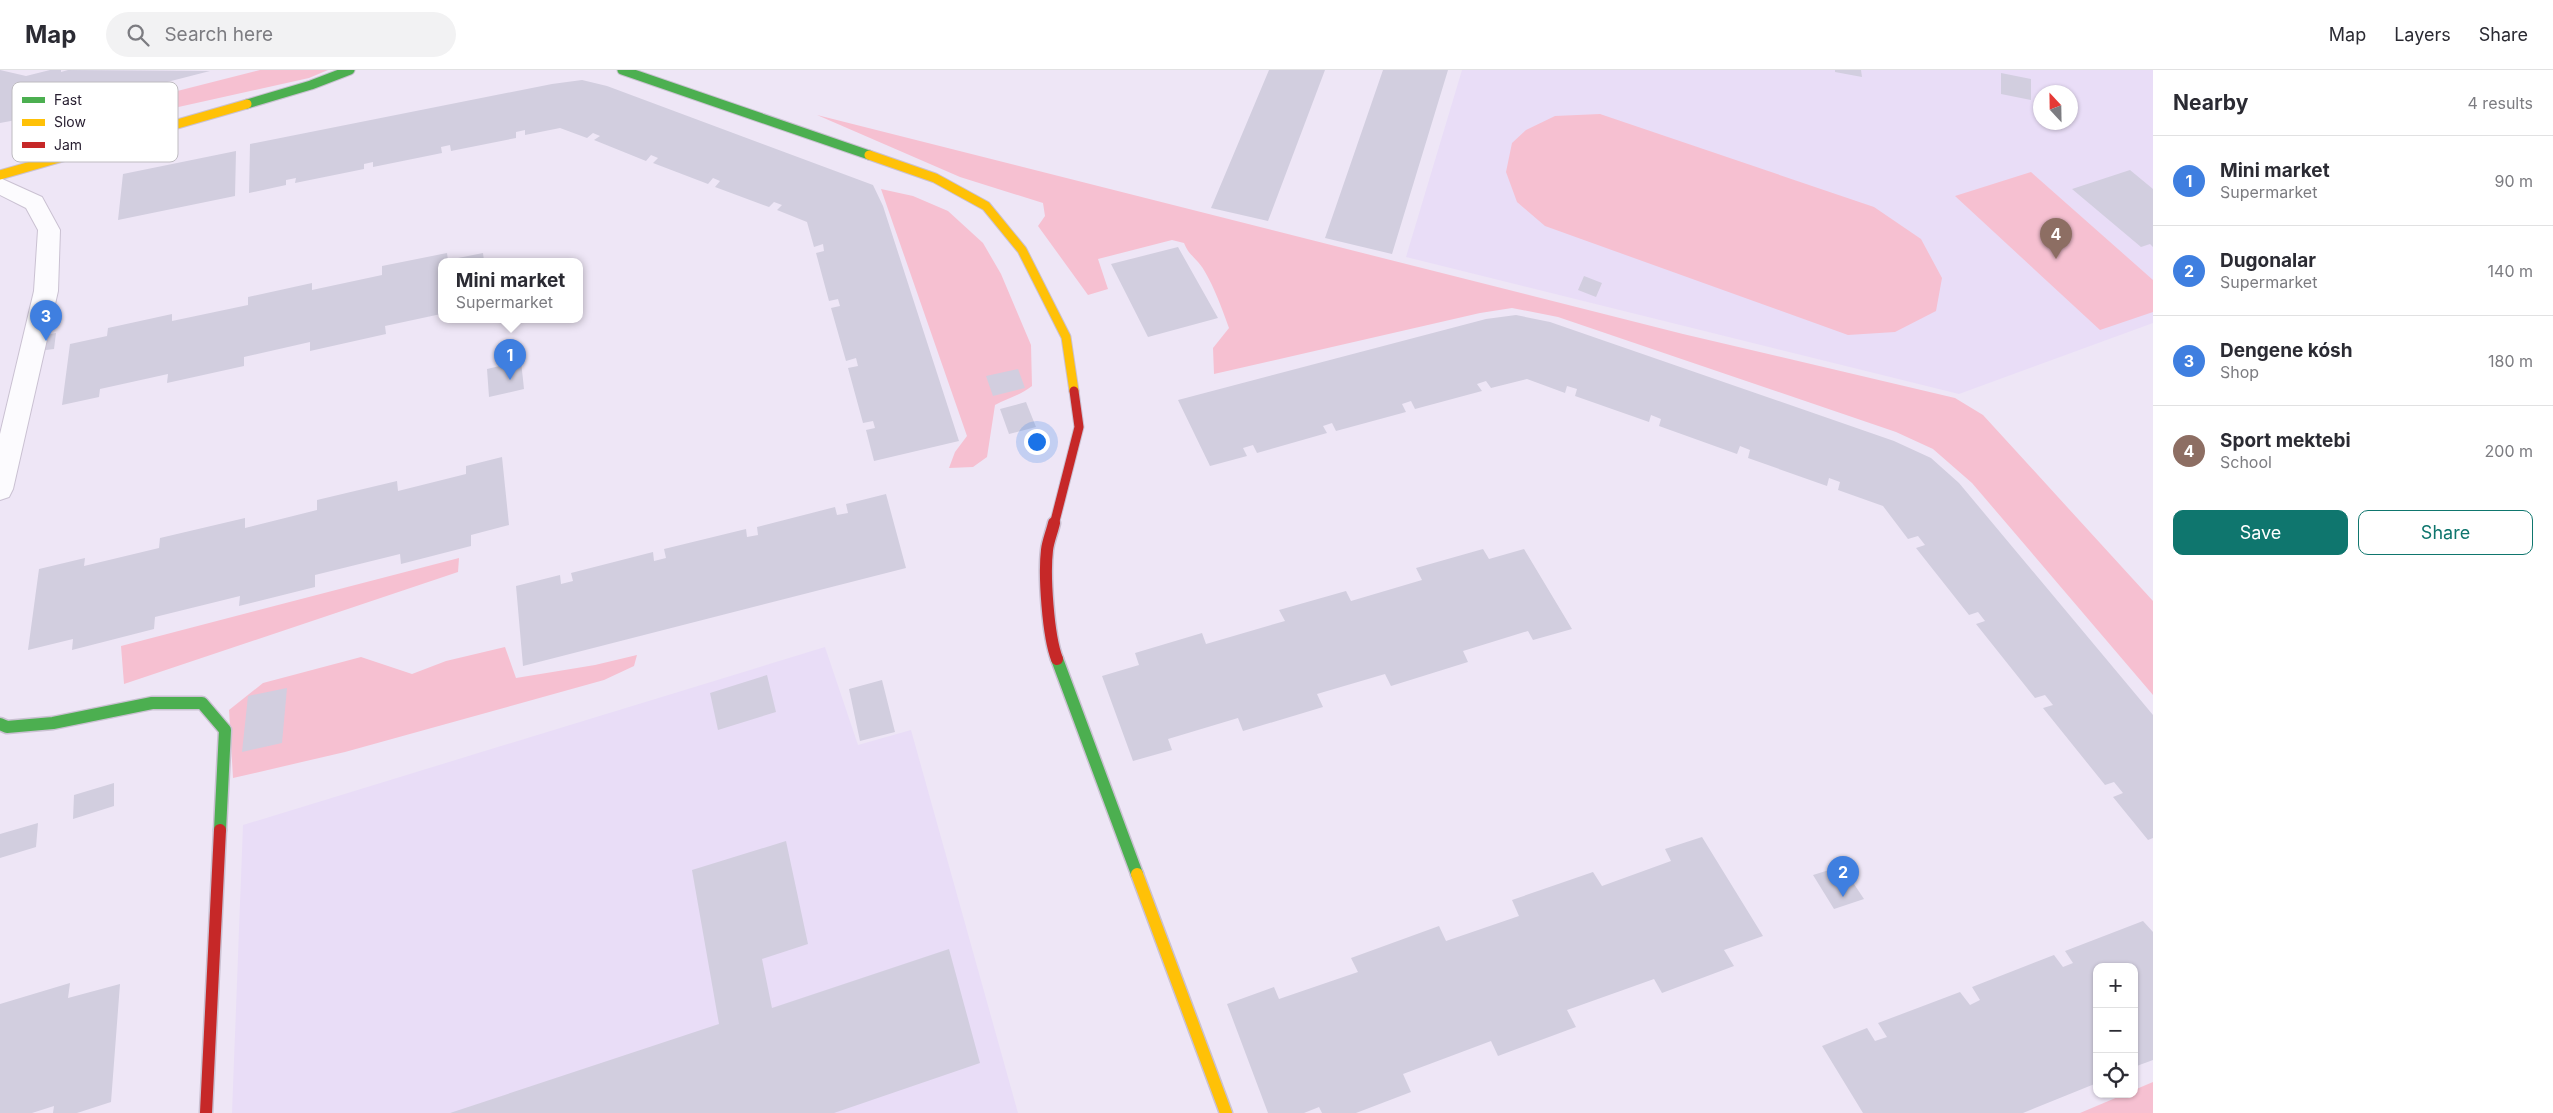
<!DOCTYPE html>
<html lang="en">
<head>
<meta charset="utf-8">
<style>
  body { margin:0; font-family:Inter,sans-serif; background:#f2f2f3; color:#2b2b33 }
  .controls { position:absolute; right:15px; bottom:15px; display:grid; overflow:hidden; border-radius:10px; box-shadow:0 1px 4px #0004 }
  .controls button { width:45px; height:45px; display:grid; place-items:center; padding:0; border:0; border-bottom:1px solid #e1e1e2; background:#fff; color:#2b2b33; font:25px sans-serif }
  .compass { position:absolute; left:2033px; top:15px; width:45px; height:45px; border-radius:50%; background:#fff; box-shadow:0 1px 4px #0004; rotate:338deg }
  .you { position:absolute; left:1036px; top:371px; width:18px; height:18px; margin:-12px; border:4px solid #fff; border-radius:50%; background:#1a73e8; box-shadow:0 0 0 8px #1a73e833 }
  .badge { display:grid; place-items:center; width:32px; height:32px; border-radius:50%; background:#0f766e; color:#fff; font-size:16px; font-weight:700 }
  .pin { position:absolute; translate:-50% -41px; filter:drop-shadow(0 1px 2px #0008) }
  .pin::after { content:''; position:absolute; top:26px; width:18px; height:15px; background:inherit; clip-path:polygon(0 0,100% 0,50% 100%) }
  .popup { position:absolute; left:438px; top:188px; width:145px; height:65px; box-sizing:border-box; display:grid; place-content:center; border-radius:10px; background:#fff; filter:drop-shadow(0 1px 4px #0005); font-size:16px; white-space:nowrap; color:#7c7c81 }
  .popup b { font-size:19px; color:#2b2b33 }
  .popup::after { content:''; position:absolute; left:50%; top:100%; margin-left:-10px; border:10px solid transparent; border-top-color:#fff }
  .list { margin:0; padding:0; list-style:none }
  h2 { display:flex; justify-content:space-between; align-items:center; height:65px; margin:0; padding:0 20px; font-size:21px }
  h2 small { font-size:16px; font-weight:400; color:#7c7c81 }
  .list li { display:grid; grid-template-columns:32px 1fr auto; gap:15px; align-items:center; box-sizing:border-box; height:90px; padding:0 20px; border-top:1px solid #e1e1e2 }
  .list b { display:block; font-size:19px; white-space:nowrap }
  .list p { margin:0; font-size:16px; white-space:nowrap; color:#7c7c81 }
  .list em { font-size:16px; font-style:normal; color:#7c7c81 }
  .actions { display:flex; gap:10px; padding:15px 20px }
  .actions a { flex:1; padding:11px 0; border:1px solid #0f766e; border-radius:10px; text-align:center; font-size:18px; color:#0f766e }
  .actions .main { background:#0f766e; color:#fff }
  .icon { flex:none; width:28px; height:28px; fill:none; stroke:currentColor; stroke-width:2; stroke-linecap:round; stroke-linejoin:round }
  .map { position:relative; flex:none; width:2153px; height:1043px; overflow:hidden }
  header { display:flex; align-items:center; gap:30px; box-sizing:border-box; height:70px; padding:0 25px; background:#fff; border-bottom:1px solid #e1e1e2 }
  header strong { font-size:24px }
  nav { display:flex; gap:28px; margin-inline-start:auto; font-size:18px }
  .search { width:350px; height:45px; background:#f2f2f3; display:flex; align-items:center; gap:12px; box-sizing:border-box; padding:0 18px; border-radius:28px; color:#7c7c81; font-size:19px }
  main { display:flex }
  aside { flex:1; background:#fff }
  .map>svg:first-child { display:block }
  .built { fill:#e9ddf7; fill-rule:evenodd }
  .green { fill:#f6c0d1 }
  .building { fill:#d2cedf }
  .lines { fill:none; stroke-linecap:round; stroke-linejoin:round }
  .street-casing { stroke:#cac1d2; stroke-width:2 }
  .fast-far1-casing { stroke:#cac1d2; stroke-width:11 }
  .fast-casing { stroke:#cac1d2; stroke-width:15 }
  .slow-far1-casing { stroke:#cac1d2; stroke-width:11 }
  .slow-casing { stroke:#cac1d2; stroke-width:15 }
  .jam-far1-casing { stroke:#cac1d2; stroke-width:11 }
  .jam-casing { stroke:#cac1d2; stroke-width:15 }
  .street { fill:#fcfbfe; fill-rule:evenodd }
  .fast-far1 { stroke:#4caf50; stroke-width:9 }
  .fast { stroke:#4caf50; stroke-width:12 }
  .slow-far1 { stroke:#ffc107; stroke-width:9 }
  .slow { stroke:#ffc107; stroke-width:12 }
  .jam-far1 { stroke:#c62828; stroke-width:9 }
  .jam { stroke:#c62828; stroke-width:12 }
  .key { fill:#fff; stroke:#bebbc0; stroke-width:1 }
  .key-label { font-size:14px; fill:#251c2e }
</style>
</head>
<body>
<header>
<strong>Map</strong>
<div class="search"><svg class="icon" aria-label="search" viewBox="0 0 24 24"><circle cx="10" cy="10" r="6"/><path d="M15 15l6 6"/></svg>Search here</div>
<nav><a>Map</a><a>Layers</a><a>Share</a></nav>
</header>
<main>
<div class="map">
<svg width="2153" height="1043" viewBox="0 0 2153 1043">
  <rect width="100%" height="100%" fill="#eee6f6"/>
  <path class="built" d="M1462,0H2153V253L1959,324L1406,187ZM2040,22H2070V52H2040Z
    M825,577L858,675L911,660L1018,1043H232L243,755Z"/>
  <path class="green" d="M260,0H328L309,8L66,62L67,49Z
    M1600,44L1874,137L1921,169L1942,208L1936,241L1895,262L1848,265L1545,156L1517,132L1506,102L1512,73L1526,60L1555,46Z
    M817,45L1683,264L1955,328L1983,345L2153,531V625L1972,413L1933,379L1896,362L1558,247L1512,238L1480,243L1214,304L1213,278L1229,258C1223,241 1210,205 1198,192C1192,185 1188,183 1184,173L1172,170L1098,189L1108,219L1088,225L1038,156L1045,146L1043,133L960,107Z
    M2031,102L2153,210V242L2100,260L1955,126Z
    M881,119L913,126L948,141L983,173L1001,204L1031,275L1032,316C1021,325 1008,328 995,335L987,387L973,397L949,398L955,382L967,366Z
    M459,488L458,502L124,614L121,576Z
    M505,577L516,608L595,595L637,585L634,596L604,610L345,682L233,708L229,640L263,613L361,587L412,604L446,591Z
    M2153,1012V1043H2080L2125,1024H2134V1020Z"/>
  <path class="building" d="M0,0L26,6L50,0H61V2L68,0L210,1L27,48L0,53Z
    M1269,0H1325L1268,151L1211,138Z
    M1383,0H1448L1392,184L1325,168Z
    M1835,0H1861L1862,7L1835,2Z
    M2001,3L2031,9V30L2001,24Z
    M582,10L607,16L873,115L883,136L959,371L874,391L866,360L875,358L873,351L863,353L848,298L858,296L856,288L846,291L831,238L840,236L838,229L829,231L816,183L824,181L823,174L814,177L807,152L777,140L782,135L774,132L769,137L715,117L720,111L713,108L708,114L653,93L658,88L651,85L646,91L594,70L600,66L593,63L587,68L560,58L525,65V60L516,62V68L451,81L450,75L441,77L442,83L373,97V92L364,94V99L295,113L296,108L286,110V115L249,123L250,74L552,14Z
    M236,81L235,126L118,150L123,104Z
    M2130,100L2153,119V177L2150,174L2141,177L2072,119Z
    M1178,177L1218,248L1148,267L1111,194Z
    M447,183L448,190L483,183L484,191H441V244L385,256L386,264L310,281V272L244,287V296L167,313L168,304L100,319L99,327L62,335L70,274L107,266L108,258L172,244V251L248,235V227L312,213V220L382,205V196Z
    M1584,206L1602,213L1596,227L1578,220Z
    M1516,245L1550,252L1894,371L1931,388L1959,413L2153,645V768L2148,770L2113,727L2123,723L2114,712L2105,715L2043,638L2053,635L2045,625L2035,628L1976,554L1985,551L1978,542L1969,545L1916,478L1925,475L1918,466L1908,469L1883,436L1838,420L1840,412L1829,408L1827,416L1748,388L1750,380L1740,376L1737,384L1659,356L1661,349L1651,345L1649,352L1575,326L1577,319L1567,316L1565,323L1527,309L1491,318L1486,311L1477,314L1482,321L1415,339L1411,331L1402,334L1406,342L1336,361L1332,353L1323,356L1327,363L1257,383L1253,375L1243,378L1247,386L1210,396L1178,330L1486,249Z
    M56,263L54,279L38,281L40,266Z
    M521,291L524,319L489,327L487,299Z
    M1018,299L1025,318L993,326L986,306Z
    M1026,332L1036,357L1009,364L1000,339Z
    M502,387L509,455L471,465V476L401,494L400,484L315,505V517L239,536L240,526L155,547L154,559L72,580L73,569L28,580L39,499L85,488L84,496L159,478L160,468L245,448V458L317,440V430L397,411L398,421L466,404V396Z
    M886,424L906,498L523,596L516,516L560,505L561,514L573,511L571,503L653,482L654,491L666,488L664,479L746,459L747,467L758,465L757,457L835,437L837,445L848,443L846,434Z
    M1483,479L1489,489L1524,479L1572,559L1533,570L1528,561L1463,581L1468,592L1391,616L1385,604L1317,624L1323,637L1243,661L1238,648L1168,669L1172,680L1133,691L1102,606L1139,595L1135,583L1202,563L1206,574L1285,551L1279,540L1346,521L1351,531L1422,510L1416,498Z
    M767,605L776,642L718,660L710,623Z
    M882,610L895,662L860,671L849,619Z
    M287,618L282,673L242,682L248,626Z
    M114,713V736L73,749L74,725Z
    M38,753L36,777L0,788V764Z
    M1702,767L1763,866L1724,880L1734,896L1662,923L1654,909L1567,940L1576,957L1498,986L1491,971L1403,1004L1411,1022L1356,1043H1322L1319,1037L1304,1043H1268L1227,934L1274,917L1279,929L1358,902L1351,888L1439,856L1446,871L1519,846L1512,830L1593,802L1602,816L1671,791L1665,779Z
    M786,771L808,874L762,889L772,938L949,879L980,993L834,1043H450L719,954L692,800Z
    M1842,796L1864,829L1834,839L1813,805Z
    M2143,851L2153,862V990L2134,997V897H2097V1013L2023,1043H1863L1822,976L1867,958L1875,971L1887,967L1878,953L1960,922L1970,935L1980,930L1972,917L2054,885L2063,897L2073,893L2065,881Z
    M70,913L68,928L120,914L111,1032L77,1043H53L54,1036L32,1043H0V934Z"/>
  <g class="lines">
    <defs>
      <path id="street" d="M0,108L42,127L60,160L58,221L13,419L9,427L0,430V364L34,221L38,160L26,138L0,125Z"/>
      <path id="fast-far1" d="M622,0L869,85
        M247,34L311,15L350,0"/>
      <path id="fast" d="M1057,589L1137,804
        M0,654L7,657L53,653L152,633H202L225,660L220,760"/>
      <path id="slow-far1" d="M869,85L935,108L986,136L1022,180L1066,267L1074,321
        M0,105L247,34"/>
      <path id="slow" d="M1137,804L1226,1043"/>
      <path id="jam-far1" d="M1054,455L1079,357L1074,321"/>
      <path id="jam" d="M1054,453C1052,462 1048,471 1047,480C1044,505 1048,566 1057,589
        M206,1043L220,760"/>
    </defs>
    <use href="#street" class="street-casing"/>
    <use href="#fast-far1" class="fast-far1-casing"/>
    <use href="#fast" class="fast-casing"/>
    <use href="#slow-far1" class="slow-far1-casing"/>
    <use href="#slow" class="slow-casing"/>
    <use href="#jam-far1" class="jam-far1-casing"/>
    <use href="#jam" class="jam-casing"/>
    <use href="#street" class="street"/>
    <use href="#fast-far1" class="fast-far1"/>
    <use href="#fast" class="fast"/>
    <use href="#slow-far1" class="slow-far1"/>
    <use href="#slow" class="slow"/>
    <use href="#jam-far1" class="jam-far1"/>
    <use href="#jam" class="jam"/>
  </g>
  <rect x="12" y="12" width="166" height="80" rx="8" class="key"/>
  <rect x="22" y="27" width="23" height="6" fill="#4caf50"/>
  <rect x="22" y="49" width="23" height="7" fill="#ffc107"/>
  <rect x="22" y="72" width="23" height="6" fill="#c62828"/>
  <g class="key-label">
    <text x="54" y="35">Fast</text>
    <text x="54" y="57">Slow</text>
    <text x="54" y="80">Jam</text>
  </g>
</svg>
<div class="controls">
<button>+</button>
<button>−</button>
<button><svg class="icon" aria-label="locate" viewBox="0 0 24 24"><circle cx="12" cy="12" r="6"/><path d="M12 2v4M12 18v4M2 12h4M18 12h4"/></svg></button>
</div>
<svg class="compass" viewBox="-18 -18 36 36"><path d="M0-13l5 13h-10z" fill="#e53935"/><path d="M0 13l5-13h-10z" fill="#7c7c81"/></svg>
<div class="you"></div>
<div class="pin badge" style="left:510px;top:310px;background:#3f7fe0">1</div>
<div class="popup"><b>Mini market</b>Supermarket</div>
<div class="pin badge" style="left:1843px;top:827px;background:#3f7fe0">2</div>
<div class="pin badge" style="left:46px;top:271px;background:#3f7fe0">3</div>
<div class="pin badge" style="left:2056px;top:189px;background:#8d6e63">4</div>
</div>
<aside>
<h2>Nearby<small>4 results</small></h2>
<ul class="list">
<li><span class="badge" style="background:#3f7fe0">1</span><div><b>Mini market</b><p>Supermarket</p></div><em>90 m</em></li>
<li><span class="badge" style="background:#3f7fe0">2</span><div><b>Dugonalar</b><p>Supermarket</p></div><em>140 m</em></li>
<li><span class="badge" style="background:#3f7fe0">3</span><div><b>Dengene kósh</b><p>Shop</p></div><em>180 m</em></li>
<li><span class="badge" style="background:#8d6e63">4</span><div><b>Sport mektebi</b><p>School</p></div><em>200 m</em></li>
</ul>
<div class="actions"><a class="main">Save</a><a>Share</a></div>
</aside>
</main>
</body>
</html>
